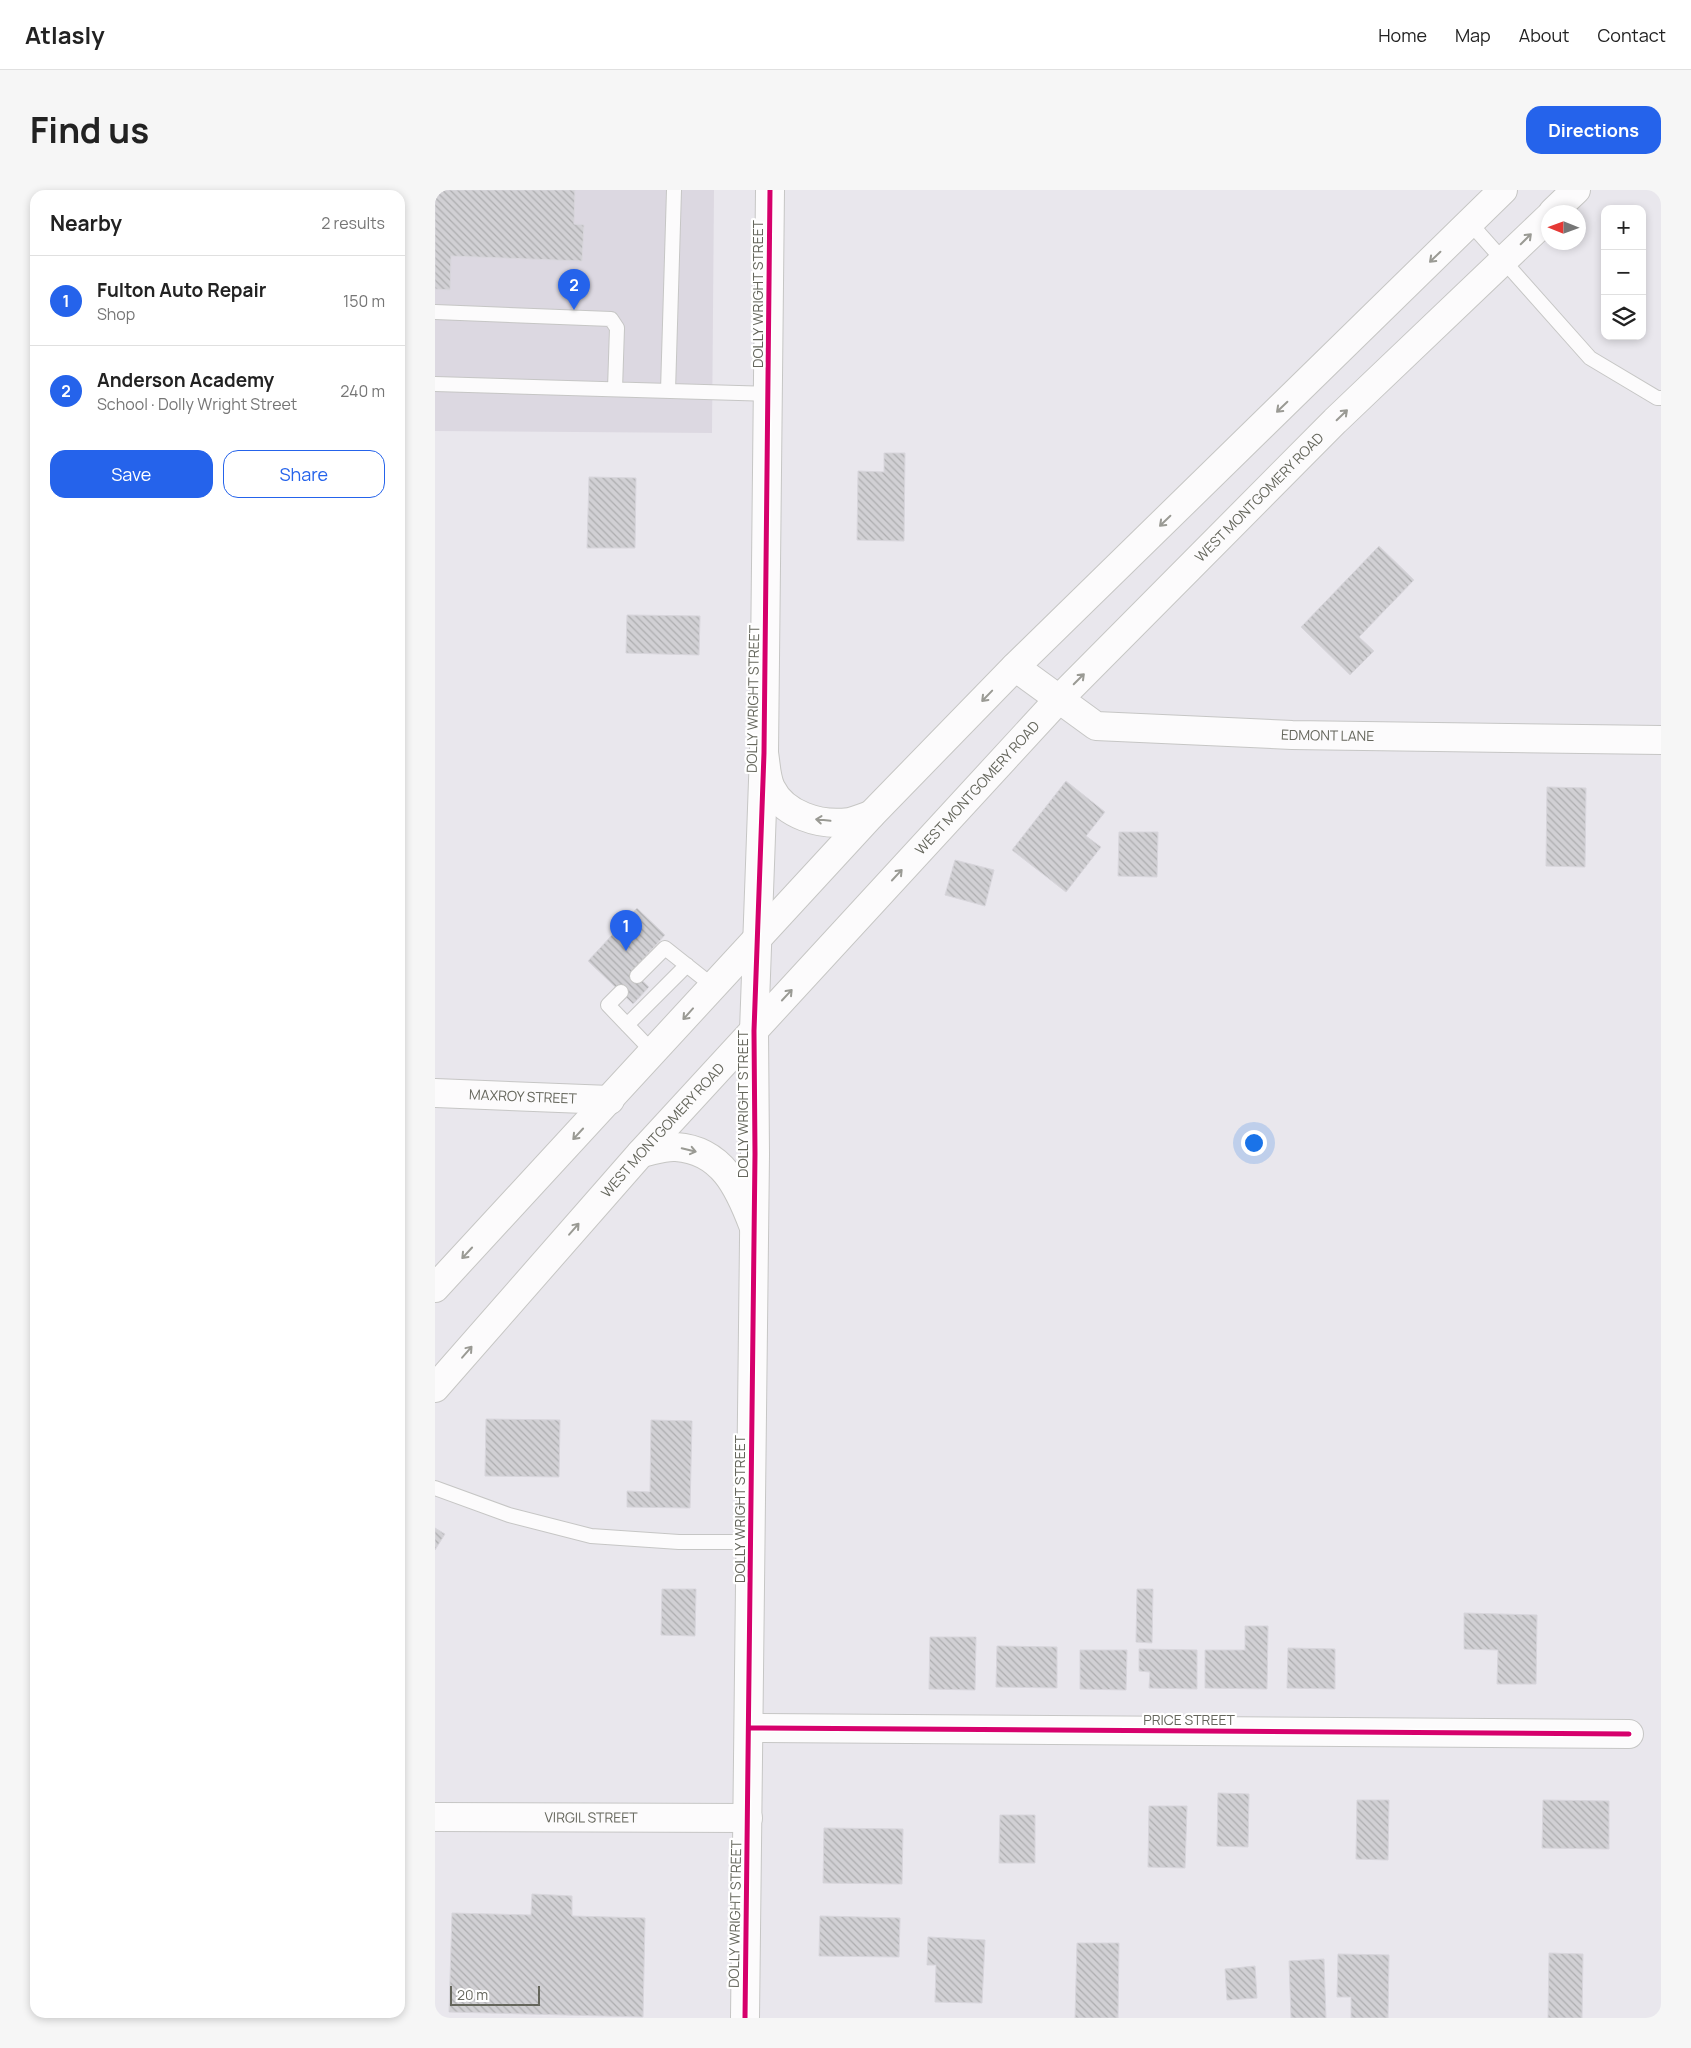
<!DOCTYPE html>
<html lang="en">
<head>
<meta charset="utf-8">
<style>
  body { margin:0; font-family:Manrope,sans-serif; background:#f6f6f6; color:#222 }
  .controls { position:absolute; right:15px; top:15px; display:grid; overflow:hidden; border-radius:10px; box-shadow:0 2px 8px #0003 }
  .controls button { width:45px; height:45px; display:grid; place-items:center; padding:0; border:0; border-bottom:1px solid #e0e0e0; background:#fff; color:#222; font:25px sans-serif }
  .compass { position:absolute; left:1106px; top:15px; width:45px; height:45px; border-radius:50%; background:#fff; box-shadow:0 2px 8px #0003; rotate:271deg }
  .scale { position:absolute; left:15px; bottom:12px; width:90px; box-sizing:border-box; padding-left:5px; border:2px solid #65665c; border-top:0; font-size:14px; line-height:18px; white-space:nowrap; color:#65665c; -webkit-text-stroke:4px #fff; paint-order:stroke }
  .you { position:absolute; left:818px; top:952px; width:18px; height:18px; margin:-12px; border:4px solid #fff; border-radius:50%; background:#1a73e8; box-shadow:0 0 0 8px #1a73e833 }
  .badge { display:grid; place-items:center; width:32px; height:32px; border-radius:50%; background:#2563eb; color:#fff; font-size:16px; font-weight:700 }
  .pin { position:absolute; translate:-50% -41px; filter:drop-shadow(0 1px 2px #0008) }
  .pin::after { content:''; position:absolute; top:26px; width:18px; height:15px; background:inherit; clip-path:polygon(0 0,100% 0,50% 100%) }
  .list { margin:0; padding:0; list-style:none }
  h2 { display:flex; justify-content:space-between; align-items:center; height:65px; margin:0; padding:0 20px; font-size:21px }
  h2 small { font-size:16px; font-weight:400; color:#767676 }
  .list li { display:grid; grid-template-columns:32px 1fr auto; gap:15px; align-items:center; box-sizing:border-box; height:90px; padding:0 20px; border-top:1px solid #e0e0e0 }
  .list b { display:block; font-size:19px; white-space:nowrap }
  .list p { margin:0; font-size:16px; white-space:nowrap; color:#767676 }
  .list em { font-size:16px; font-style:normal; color:#767676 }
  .actions { display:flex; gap:10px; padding:15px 20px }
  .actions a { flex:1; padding:11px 0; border:1px solid #2563eb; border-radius:15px; text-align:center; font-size:18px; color:#2563eb }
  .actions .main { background:#2563eb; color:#fff }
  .icon { flex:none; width:28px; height:28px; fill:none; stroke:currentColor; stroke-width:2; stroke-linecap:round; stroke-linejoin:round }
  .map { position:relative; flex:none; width:1226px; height:1828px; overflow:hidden; border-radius:15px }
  header { display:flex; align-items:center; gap:30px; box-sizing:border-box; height:70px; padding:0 25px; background:#fff; border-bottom:1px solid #e0e0e0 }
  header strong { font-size:24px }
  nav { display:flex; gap:28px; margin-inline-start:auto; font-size:18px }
  .intro { display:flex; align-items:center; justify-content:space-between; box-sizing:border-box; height:120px; padding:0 30px }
  h1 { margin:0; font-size:35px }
  .button { padding:12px 22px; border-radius:15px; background:#2563eb; color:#fff; font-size:18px; font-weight:700 }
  main { display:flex; gap:30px; padding:0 30px }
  aside { flex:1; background:#fff; border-radius:15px; box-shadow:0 2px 8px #0003 }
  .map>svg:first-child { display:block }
  .education { fill:#dcd8e1 }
  .building { fill:url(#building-back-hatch); stroke:#d8d6dc }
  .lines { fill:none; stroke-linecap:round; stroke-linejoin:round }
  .service-casing { stroke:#c6c6c5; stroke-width:16 }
  .minor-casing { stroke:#c6c6c5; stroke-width:30 }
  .tertiary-casing { stroke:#c6c6c5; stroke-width:30 }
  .secondary-casing { stroke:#c6c6c4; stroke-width:30 }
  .service { stroke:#fcfbfc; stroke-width:14 }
  .minor { stroke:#fcfbfc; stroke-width:28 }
  .tertiary { stroke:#fcfbfc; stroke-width:28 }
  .secondary { stroke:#fcfbfc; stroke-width:28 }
  .cycleway-casing { stroke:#fff; stroke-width:8 }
  .cycleway { stroke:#d6006c; stroke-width:5 }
  .oneway { stroke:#9a9a94 }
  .labels { text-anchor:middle; stroke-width:4.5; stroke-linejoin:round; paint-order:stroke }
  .street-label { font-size:14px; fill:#65665c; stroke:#fff }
</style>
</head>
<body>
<header>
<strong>Atlasly</strong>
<nav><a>Home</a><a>Map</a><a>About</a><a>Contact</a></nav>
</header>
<div class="intro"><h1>Find us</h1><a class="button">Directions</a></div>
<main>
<aside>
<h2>Nearby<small>2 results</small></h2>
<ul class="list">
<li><span class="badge">1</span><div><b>Fulton Auto Repair</b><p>Shop</p></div><em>150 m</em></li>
<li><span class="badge">2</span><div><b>Anderson Academy</b><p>School · Dolly Wright Street</p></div><em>240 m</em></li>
</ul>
<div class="actions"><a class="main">Save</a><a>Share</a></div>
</aside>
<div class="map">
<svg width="1226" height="1828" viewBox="0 0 1226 1828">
  <defs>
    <pattern id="building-back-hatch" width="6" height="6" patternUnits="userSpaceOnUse" patternTransform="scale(1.25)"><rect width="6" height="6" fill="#d1d0d4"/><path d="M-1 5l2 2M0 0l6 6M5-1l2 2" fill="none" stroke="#adadaf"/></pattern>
  </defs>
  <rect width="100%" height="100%" fill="#e9e7ed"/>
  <path class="education" d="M0,0H279L277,243L0,241Z"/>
  <path class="building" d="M0,0H140L139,34L149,35L147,71L16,66L15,100L0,99Z
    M449,263H470L469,351L422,350L423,281L449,282Z
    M154,287L201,288L200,358H152Z
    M944,356L979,390L924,447L939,461L915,485L866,437Z
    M192,425L265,426L264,465L191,463Z
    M631,591L670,622L651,646L666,657L631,702L577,660Z
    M1112,597L1151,598L1150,677L1111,676Z
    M684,642H723L722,687L683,686Z
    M520,670L559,680L550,716L510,705Z
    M202,718L230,745L197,781L214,797L198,814L153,771Z
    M51,1229L125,1230L124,1287L50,1286Z
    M216,1230L257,1231L255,1318L192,1317V1301L215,1302Z
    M0,1338L10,1344L0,1360Z
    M227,1399H261L260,1446L226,1445Z
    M702,1399H718L717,1453L701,1452Z
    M1029,1423L1102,1425L1101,1494H1062L1063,1460L1029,1459Z
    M810,1436H833L832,1499L770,1498V1460H810Z
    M495,1447H541L540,1500L494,1499Z
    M562,1456L622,1457V1498L561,1497Z
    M853,1458L900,1459V1499L852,1498Z
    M704,1459L762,1460V1499L714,1498L715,1482L704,1481Z
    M645,1460H692L691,1500L645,1499Z
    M783,1603L814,1604L813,1657L782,1656Z
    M922,1610H954L953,1670L921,1669Z
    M1108,1610L1174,1611V1659L1107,1658Z
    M714,1616H752L750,1678L713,1677Z
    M565,1625H600V1673H564Z
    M389,1638L468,1639L467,1694L388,1693Z
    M97,1704L137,1706V1726L210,1728L208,1827L14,1822L17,1723L96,1725Z
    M385,1726L465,1728L464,1767L384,1766Z
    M493,1747L550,1750L547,1813L500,1812L501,1775H492Z
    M642,1753H684L683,1828H640Z
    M1114,1763L1148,1764L1147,1828H1113Z
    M903,1764L954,1765L953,1828H916V1807H902Z
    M889,1769L891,1828H856L854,1771Z
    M820,1776L822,1808L792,1810L790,1779Z"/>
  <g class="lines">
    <defs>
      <path id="service" d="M1035,33L1155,168L1222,208H1226
        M0,122L176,129L182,138L180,199
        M0,194L334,204
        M233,201L239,0
        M202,786L230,758L278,796
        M186,802L173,815L218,862
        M192,835L252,775
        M0,1298L74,1325L156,1346L244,1352H316"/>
      <g id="minor">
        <path id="s1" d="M580,477L661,536L857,545L1226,550"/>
        <path id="s2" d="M0,903L175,910"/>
        <path d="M315,1538L1194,1544"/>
        <path id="s3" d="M0,1627L313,1628"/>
      </g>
      <path id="tertiary" d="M310,1828L320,964L319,841L329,563L335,0"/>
      <g id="secondary">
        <path d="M1118,22L1141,0"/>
        <path d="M329,563C331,574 331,588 336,598C349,625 385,636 414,632C421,631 429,627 436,625"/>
        <path d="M206,963C217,961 230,956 241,957C287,960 304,998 318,1035"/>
        <path d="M0,1098L436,625L580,477L1068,0"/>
        <path id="s4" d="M0,1198L206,963L624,509L900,231L1114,27"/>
      </g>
    </defs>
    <use href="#service" class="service-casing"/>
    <use href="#minor" class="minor-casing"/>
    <use href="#tertiary" class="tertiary-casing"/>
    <use href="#secondary" class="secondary-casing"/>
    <use href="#service" class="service"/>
    <use href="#minor" class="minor"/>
    <use href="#tertiary" class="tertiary"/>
    <use href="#secondary" class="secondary"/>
    <defs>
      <path id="cycleway" d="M315,1538L1194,1544
        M310,1828L320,964L319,841L329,563L335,0"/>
    </defs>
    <use href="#cycleway" class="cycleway-casing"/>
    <use href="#cycleway" class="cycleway"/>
  </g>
  <defs><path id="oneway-shaft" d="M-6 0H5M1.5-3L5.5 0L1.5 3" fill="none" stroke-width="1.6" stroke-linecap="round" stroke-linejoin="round" transform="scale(1.25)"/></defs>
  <g class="oneway">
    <use href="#oneway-shaft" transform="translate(1091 49) rotate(-45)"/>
    <use href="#oneway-shaft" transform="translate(1000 67) rotate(136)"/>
    <use href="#oneway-shaft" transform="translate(847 217) rotate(136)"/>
    <use href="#oneway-shaft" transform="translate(907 225) rotate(-44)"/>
    <use href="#oneway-shaft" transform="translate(730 331) rotate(136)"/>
    <use href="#oneway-shaft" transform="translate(644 489) rotate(-45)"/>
    <use href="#oneway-shaft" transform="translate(552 506) rotate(134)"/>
    <use href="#oneway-shaft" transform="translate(388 630) rotate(-174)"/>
    <use href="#oneway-shaft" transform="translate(462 685) rotate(-47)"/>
    <use href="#oneway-shaft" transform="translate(352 805) rotate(-47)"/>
    <use href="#oneway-shaft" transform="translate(253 824) rotate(132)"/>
    <use href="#oneway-shaft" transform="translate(143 944) rotate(133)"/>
    <use href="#oneway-shaft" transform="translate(254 960) rotate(14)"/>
    <use href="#oneway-shaft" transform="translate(139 1039) rotate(-49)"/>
    <use href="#oneway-shaft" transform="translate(32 1063) rotate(133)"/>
    <use href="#oneway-shaft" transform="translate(32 1162) rotate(-49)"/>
  </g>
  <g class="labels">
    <g class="street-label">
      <text transform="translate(323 104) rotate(-90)" y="5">DOLLY WRIGHT STREET</text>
      <text dy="5" stroke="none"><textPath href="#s4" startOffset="1214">WEST MONTGOMERY ROAD</textPath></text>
      <text transform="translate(318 509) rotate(-89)" y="5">DOLLY WRIGHT STREET</text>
      <text dy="5" stroke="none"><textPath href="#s1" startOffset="332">EDMONT LANE</textPath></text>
      <text dy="5" stroke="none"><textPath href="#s4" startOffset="809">WEST MONTGOMERY ROAD</textPath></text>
      <text dy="5" stroke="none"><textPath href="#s2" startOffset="88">MAXROY STREET</textPath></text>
      <text transform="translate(308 914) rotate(-90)" y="5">DOLLY WRIGHT STREET</text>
      <text dy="5" stroke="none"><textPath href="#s4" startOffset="344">WEST MONTGOMERY ROAD</textPath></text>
      <text transform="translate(305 1319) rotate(-90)" y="5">DOLLY WRIGHT STREET</text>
      <text x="754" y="1535">PRICE STREET</text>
      <text dy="5" stroke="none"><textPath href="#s3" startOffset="156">VIRGIL STREET</textPath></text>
      <text transform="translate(300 1724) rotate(-89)" y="5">DOLLY WRIGHT STREET</text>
    </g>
  </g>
</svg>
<div class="controls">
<button>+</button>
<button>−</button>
<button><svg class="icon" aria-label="layers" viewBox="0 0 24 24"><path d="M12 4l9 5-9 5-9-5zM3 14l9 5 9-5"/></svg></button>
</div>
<svg class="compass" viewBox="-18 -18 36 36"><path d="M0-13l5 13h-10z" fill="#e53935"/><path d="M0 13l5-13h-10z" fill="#767676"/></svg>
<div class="scale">20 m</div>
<div class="you"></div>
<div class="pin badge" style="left:191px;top:761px">1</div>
<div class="pin badge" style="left:139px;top:120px">2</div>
</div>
</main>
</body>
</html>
